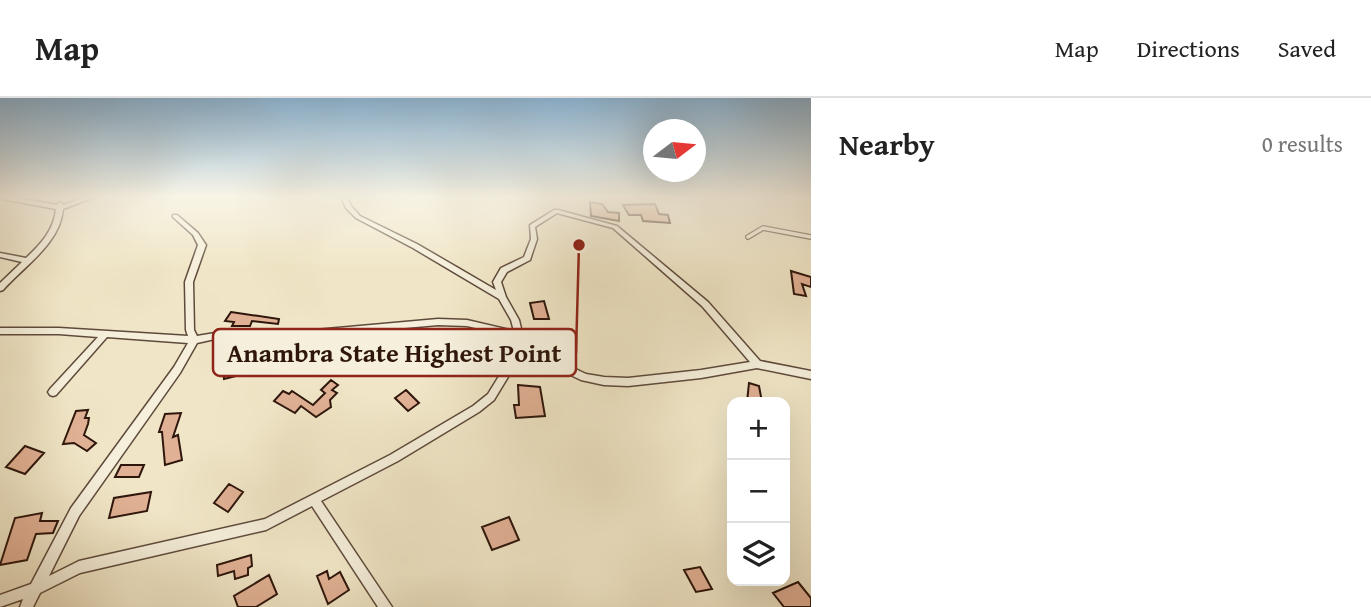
<!DOCTYPE html>
<html lang="en">
<head>
<meta charset="utf-8">
<style>
  body { margin:0; font-family:"Gentium Book Plus",serif; background:#f2f2f2; color:#222 }
  .controls { position:absolute; right:21px; bottom:21px; display:grid; overflow:hidden; border-radius:14px; box-shadow:0 7px 28px #0002 }
  .controls button { width:63px; height:63px; display:grid; place-items:center; padding:0; border:0; border-bottom:2px solid #e0e0e0; background:#fff; color:#222; font:35px sans-serif }
  .compass { position:absolute; left:643px; top:21px; width:63px; height:63px; border-radius:50%; background:#fff; box-shadow:0 7px 28px #0002; rotate:74deg }
  .list { margin:0; padding:0; list-style:none }
  h2 { display:flex; justify-content:space-between; align-items:center; height:91px; margin:0; padding:0 28px; font-size:30px }
  h2 small { font-size:23px; font-weight:400; color:#767676 }
  .icon { flex:none; width:38px; height:38px; fill:none; stroke:currentColor; stroke-width:2; stroke-linecap:round; stroke-linejoin:round }
  .map { position:relative; flex:none; width:811px; height:509px; overflow:hidden }
  header { display:flex; align-items:center; gap:42px; box-sizing:border-box; height:98px; padding:0 35px; background:#fff; border-bottom:2px solid #e0e0e0 }
  header strong { font-size:33px }
  nav { display:flex; gap:38px; margin-inline-start:auto; font-size:24px }
  main { display:flex }
  aside { flex:1; background:#fff }
  .map>svg:first-child { display:block }
  .building { fill:#e1b195; stroke:#2e160c; stroke-width:2 }
  .lines { fill:none; stroke-linecap:round; stroke-linejoin:round }
  .service-casing { stroke:#5e4a3b; stroke-width:6 }
  .minor-casing { stroke:#5e4a3b; stroke-width:3 }
  .service { stroke:#f5efdb; stroke-width:3.5 }
  .minor { fill:#f5efdb; fill-rule:evenodd }
  .leader { fill:none; stroke:#8f2418; stroke-width:2.5 }
  .callout-dot { fill:#8f2418; stroke:#f5efdb; stroke-width:2.5 }
  .callout { fill:#f5efdb; stroke:#8f2418; stroke-width:2.5 }
  .callout-label { font-size:26px; text-anchor:middle; font-weight:bold; fill:#2e160c }
</style>
</head>
<body>
<header>
<strong>Map</strong>
<nav><a>Map</a><a>Directions</a><a>Saved</a></nav>
</header>
<main>
<div class="map">
<svg width="811" height="509" viewBox="0 0 811 509">
  <rect width="100%" height="100%" fill="#f0e6c7"/>
  <filter id="stains"><feTurbulence type="fractalNoise" baseFrequency=".00286" numOctaves="4"/><feColorMatrix values="0 0 0 0 .2 0 0 0 0 .09 0 0 0 0 .02 0 0 0 .5 -.17"/></filter>
  <radialGradient id="worn" r=".72"><stop offset=".6" stop-color="#630" stop-opacity="0"/><stop offset="1" stop-color="#630" stop-opacity=".3"/></radialGradient>
  <path class="building" d="M590,104L602,106L608,114L619,115V123L591,118Z
    M655,106L659,116L668,117L670,125L643,123L641,117H629L623,107Z
    M791,173L811,179V189L802,186L806,198L794,196Z
    M544,203L549,221H534L530,205Z
    M231,214L279,221L278,226L252,223L250,228H232L234,224L225,223Z
    M263,253L264,264L243,269L244,276L224,281L222,264L225,260Z
    M331,282L338,287L332,292L337,295L330,302L331,309L316,319L301,308L295,315L274,303L283,293L289,296L292,293L313,307L325,295L321,292Z
    M749,285L759,288L762,304H747Z
    M518,287L540,289L545,318L516,320L514,307H519Z
    M406,292L419,305L408,313L395,300Z
    M88,312L85,320H89L88,326L84,337L96,345L87,353L74,345L63,346L76,313Z
    M181,315L173,339L178,337L182,362L165,367L162,334H159L165,316Z
    M25,348L44,355L25,376L6,369Z
    M121,367H144L139,379H115Z
    M229,386L243,394L228,414L214,405Z
    M151,394L147,413L109,420L114,400Z
    M42,415L40,423H58L53,435L36,436L27,462L0,467L15,420Z
    M509,419L519,442L492,452L482,429Z
    M251,457L252,468L248,470V477L235,481L234,473L218,478L217,467Z
    M700,469L712,491L696,494L684,472Z
    M327,473L329,481L340,474L349,492L328,506L317,478Z
    M269,477L277,496L256,509H238L234,498Z
    M798,484L811,500V509H784L773,495Z"/>
  <g class="lines">
    <defs>
      <path id="service" d="M748,139L763,130L811,139"/>
      <path id="minor" d="M0,99H11L57,107L58,105L60,104L63,107L87,99H95L63,111C60,146 24,168 3,192L0,193V185L22,164L0,159V155L26,160C41,146 54,132 56,111L2,101L0,100Z
        M341,99H347L351,108L360,118L417,146L496,192L493,184L501,170L524,159L531,141L530,127L554,112H558L617,128L708,204L760,263L811,273V281L757,270L701,280L628,288L604,287L581,282L523,254L494,302L479,314L398,363L321,403L392,509H378L312,408L266,432L80,475L40,495L33,509H20L23,501L0,509V497L31,486L71,410L174,269L188,245L107,239L56,297L53,298L50,297L48,294L50,291L98,239L59,236H0V230H59L188,238L186,232L185,184L198,147L193,137L173,119V117H177L198,135L206,147L193,184L194,232L197,238L215,235L304,233L438,221L467,222L514,233L511,222L499,201L413,150L356,120L346,110ZM557,115L613,130L702,208L750,264L701,272L628,280L604,279L586,276L525,247L519,222L506,199L501,184L507,174L530,162L537,141L535,129ZM438,227L467,228L514,239L517,249L488,296L473,308L390,357L265,421L79,463L49,478L79,418L180,275L197,245L215,241L304,239Z"/>
    </defs>
    <use href="#service" class="service-casing"/>
    <use href="#minor" class="minor-casing"/>
    <use href="#service" class="service"/>
    <use href="#minor" class="minor"/>
  </g>
  <linearGradient id="sky" x2="0" y2="1"><stop stop-color="#8bb7d9"/><stop offset="0.58" stop-color="#f8f4e6"/><stop offset="1" stop-color="#f8f4e6" stop-opacity="0"/></linearGradient>
  <rect width="811" height="170" fill="url(#sky)"/>
  <path class="leader" d="M579 147L576 255"/>
  <circle class="callout-dot" cx="579" cy="147" r="7"/>
  <rect class="callout" x="213" y="231" width="363" height="47" rx="7"/>
  <g class="callout-label">
    <text x="394" y="264">Anambra State Highest Point</text>
  </g>
  <rect width="100%" height="100%" filter="url(#stains)"/>
  <rect width="100%" height="100%" fill="url(#worn)"/>
</svg>
<div class="controls">
<button>+</button>
<button>−</button>
<button><svg class="icon" aria-label="layers" viewBox="0 0 24 24"><path d="M12 4l9 5-9 5-9-5zM3 14l9 5 9-5"/></svg></button>
</div>
<svg class="compass" viewBox="-18 -18 36 36"><path d="M0-13l5 13h-10z" fill="#e53935"/><path d="M0 13l5-13h-10z" fill="#767676"/></svg>
</div>
<aside>
<h2>Nearby<small>0 results</small></h2>
<ul class="list">
</ul>
</aside>
</main>
</body>
</html>
